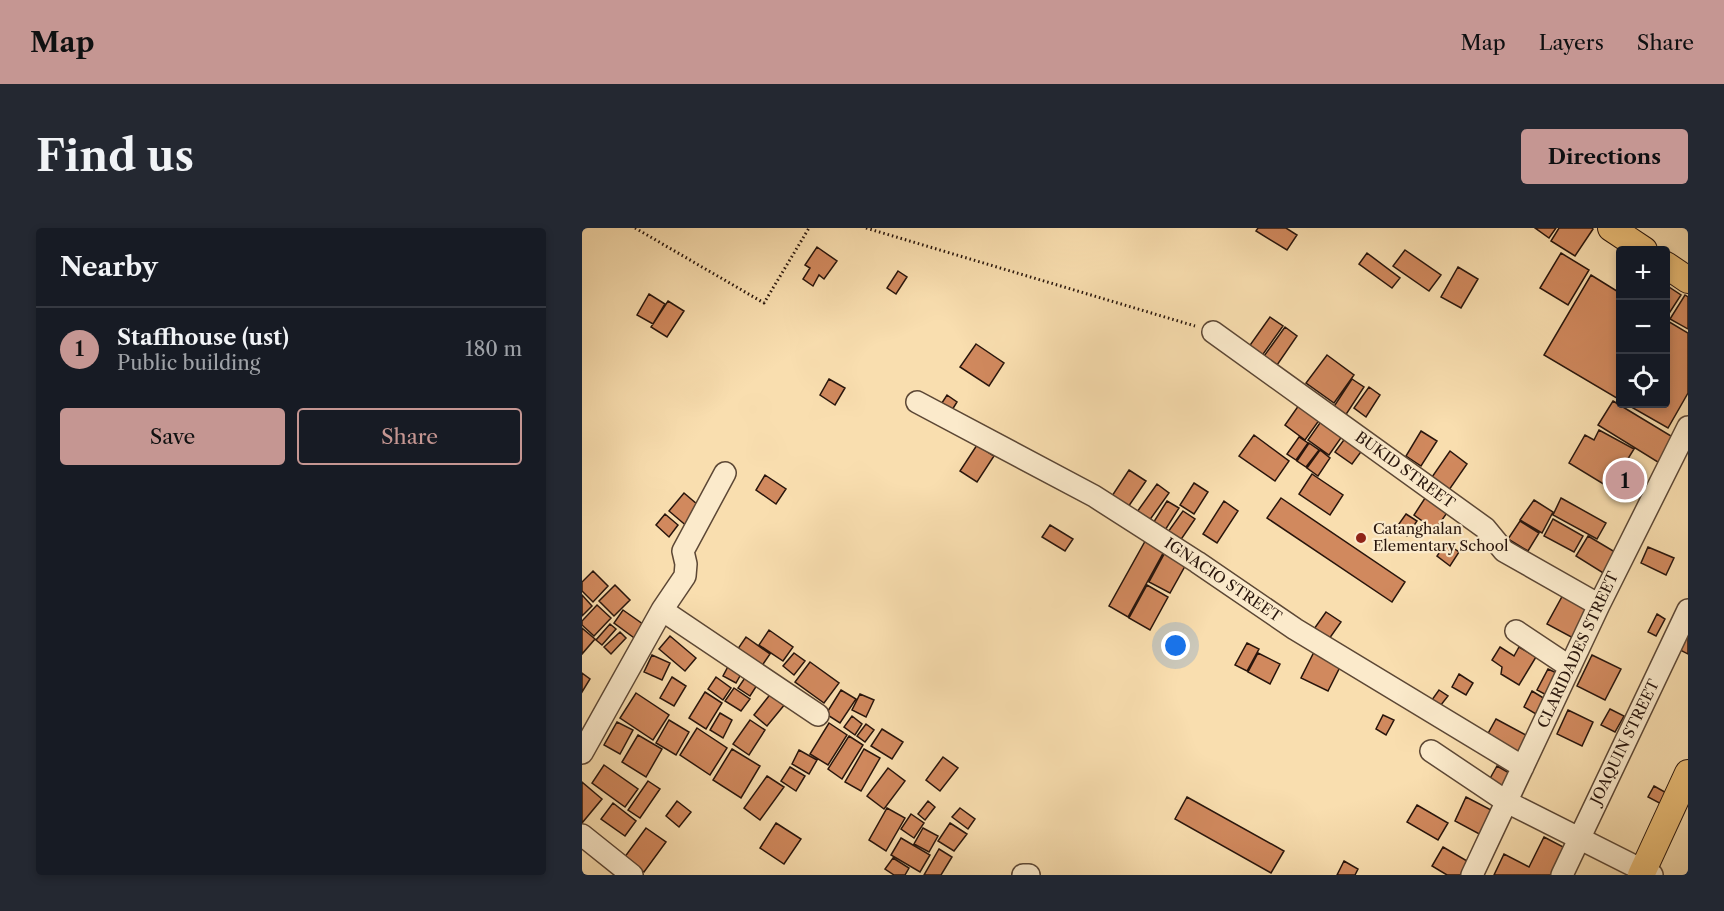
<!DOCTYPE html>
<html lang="en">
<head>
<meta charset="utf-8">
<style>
  body { margin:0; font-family:"Libre Caslon Text",serif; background:#242831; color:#f1f3f6 }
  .controls { position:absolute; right:18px; top:18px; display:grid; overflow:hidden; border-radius:6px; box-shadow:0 3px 9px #0003 }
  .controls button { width:54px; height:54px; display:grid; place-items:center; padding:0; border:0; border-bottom:2px solid #363941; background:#171b24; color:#f1f3f6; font:30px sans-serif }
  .you { position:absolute; left:594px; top:418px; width:21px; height:21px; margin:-15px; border:4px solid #fff; border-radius:50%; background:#1a73e8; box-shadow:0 0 0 9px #1a73e833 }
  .badge { display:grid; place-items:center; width:39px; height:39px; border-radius:50%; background:#c59692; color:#111; font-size:20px; font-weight:700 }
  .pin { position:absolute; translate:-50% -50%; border:3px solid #fff; box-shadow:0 2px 6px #0006 }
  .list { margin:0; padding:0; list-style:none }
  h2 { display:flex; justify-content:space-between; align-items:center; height:78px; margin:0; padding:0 24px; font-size:26px }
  h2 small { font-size:20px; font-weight:400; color:#9ea1a6 }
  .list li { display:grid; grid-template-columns:39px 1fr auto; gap:18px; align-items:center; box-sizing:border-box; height:84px; padding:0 24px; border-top:2px solid #363941 }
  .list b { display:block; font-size:22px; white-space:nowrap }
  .list p { margin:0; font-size:20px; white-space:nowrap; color:#9ea1a6 }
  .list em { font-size:20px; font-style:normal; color:#9ea1a6 }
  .actions { display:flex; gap:12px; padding:18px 24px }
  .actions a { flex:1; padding:14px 0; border:2px solid #c59692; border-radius:6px; text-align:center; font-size:21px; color:#c59692 }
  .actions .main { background:#c59692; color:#111 }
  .icon { flex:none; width:33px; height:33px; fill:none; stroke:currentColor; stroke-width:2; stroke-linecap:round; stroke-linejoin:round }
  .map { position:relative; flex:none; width:1106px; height:647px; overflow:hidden; border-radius:6px }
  header { display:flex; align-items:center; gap:36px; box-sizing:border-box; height:84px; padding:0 30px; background:#c59692; color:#111 }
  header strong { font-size:28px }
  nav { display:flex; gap:33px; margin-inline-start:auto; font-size:21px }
  .intro { display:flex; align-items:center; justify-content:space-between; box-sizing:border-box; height:144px; padding:0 36px }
  h1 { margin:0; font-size:42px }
  .button { padding:15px 27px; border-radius:6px; background:#c59692; color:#111; font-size:21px; font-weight:700 }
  main { display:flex; gap:36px; padding:0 36px }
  aside { flex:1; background:#171b24; border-radius:6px; box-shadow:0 3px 9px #0003 }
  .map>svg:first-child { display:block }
  .building { fill:#d1895e; stroke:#28150c; stroke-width:1.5 }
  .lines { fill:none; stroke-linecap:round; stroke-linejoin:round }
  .minor-casing { stroke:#5c4735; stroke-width:24 }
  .major-casing { stroke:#28150c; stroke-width:28 }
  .path { stroke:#28150c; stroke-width:3; stroke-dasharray:1.5 3; stroke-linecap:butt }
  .minor { stroke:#fbeacb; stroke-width:21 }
  .major { stroke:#ecbf78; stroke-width:26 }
  .poi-dot { fill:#8f2418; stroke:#fbeacb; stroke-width:2 }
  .labels { text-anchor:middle; stroke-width:4.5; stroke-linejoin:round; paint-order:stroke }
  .street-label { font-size:15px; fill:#28150c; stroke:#fbeacb }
  .poi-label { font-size:15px; fill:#28150c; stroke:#fbeacb; text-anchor:start }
</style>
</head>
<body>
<header>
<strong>Map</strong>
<nav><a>Map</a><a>Layers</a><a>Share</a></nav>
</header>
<div class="intro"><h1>Find us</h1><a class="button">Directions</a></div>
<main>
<aside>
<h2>Nearby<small></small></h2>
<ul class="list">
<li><span class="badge">1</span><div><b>Staffhouse (ust)</b><p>Public building</p></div><em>180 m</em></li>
</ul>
<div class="actions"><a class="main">Save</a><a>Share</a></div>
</aside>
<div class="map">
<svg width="1106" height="647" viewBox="0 0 1106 647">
  <rect width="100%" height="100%" fill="#f9deaf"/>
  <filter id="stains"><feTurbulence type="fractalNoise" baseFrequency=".00333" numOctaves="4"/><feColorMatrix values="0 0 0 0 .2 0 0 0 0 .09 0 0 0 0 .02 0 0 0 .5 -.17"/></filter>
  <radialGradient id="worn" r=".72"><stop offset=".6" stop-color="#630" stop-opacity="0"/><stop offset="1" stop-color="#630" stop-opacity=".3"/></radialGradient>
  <path class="building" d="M676,0H704L715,7L705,22L674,3Z
    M953,0H974L967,10Z
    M977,0H1010L1011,1L993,28L969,13Z
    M235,19L255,33L242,51L237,47L231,58L221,51L228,40L223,37Z
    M823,22L859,47L847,63L811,38Z
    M785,25L818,50L810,60L777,36Z
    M979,25L1007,42L986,77L958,60Z
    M876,39L896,51L879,80L859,69Z
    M316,43L325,49L314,66L305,60Z
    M1009,47L1038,65V172L962,127Z
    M1084,57L1099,67L1086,87L1084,86Z
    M67,66L83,76L71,96L55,87Z
    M1103,67L1106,69V101L1088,91Z
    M86,73L102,83L85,109L69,99Z
    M688,89L701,98L679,129L666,120Z
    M1084,92L1106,105V165L1086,200L1044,176H1084Z
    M703,99L715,108L693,140L680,131Z
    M394,116L422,135L407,158L378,139Z
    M745,127L772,147L752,175L724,155Z
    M247,151L263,160L253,177L238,167Z
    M770,151L782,159L763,188L751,180Z
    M787,159L798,167L784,189L772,180Z
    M365,167L375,174L367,187L356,181Z
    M1031,173L1094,211L1079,236L1016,197Z
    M717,177L738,191L723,212L703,197Z
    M740,192L761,207L747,227L726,212Z
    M1017,202L1052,221L1028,260L987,235L1003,207L1012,212Z
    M839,203L855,213L839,238L824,228Z
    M767,205L784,217L770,236L753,224Z
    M672,207L707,233L693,253L657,228Z
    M717,209L726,215L714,232L705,226Z
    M727,215L737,222L724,239L715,233Z
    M395,217L412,228L395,254L378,243Z
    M738,222L748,230L736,248L725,240Z
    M868,223L885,236L867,262L850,249Z
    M547,242L564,253L544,282L528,271Z
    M730,246L761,267L748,287L717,266Z
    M183,247L204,261L194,276L174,262Z
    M612,255L626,264L612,286L598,277Z
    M575,256L587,265L567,293L555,284Z
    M847,264L869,279L853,302L832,287Z
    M102,265L122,282L107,300L87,283Z
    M699,270L823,354L810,374L685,290Z
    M979,270L1024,295L1015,311L971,287Z
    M952,272L971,284L960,305L938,292Z
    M585,273L597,280L580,307L568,300Z
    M642,273L656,283L635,315L621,306Z
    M601,283L613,291L598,313L586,304Z
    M83,286L96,297L87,309L74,297Z
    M824,286L835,293L825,308L814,300Z
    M971,291L1001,308L992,324L962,308Z
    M938,293L957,305L946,323L926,311Z
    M468,297L491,311L483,323L460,309Z
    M566,308L585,318L546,389L527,378Z
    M1006,308L1038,327L1026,348L994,328Z
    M864,315L877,324L868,338L855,328Z
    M586,319L607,331L588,365L567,354Z
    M1066,319L1092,330L1084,347L1059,335Z
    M11,343L26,358L11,374L0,363V354Z
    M33,357L48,372L32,388L17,373Z
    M565,357L586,369L568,402L547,390Z
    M982,365L1010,380L993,411L965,396Z
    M0,367L10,378L0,388Z
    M15,377L29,390L12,408L0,397V393Z
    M41,382L65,399L55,412L32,395Z
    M744,384L759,394L747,411L732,401Z
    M1075,386L1083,391L1074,408L1066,404Z
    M28,396L34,401L20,417L14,412Z
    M0,400L13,411L0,426Z
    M187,402L211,419L201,433L177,417Z
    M38,404L44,410L29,426L22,419Z
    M88,408L114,430L103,443L77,421Z
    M164,409L188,426L177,442L153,425Z
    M1105,409H1106V426L1098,422Z
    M665,415L677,421L665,443L653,437Z
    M918,419L932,428L937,419L954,429L937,457L919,446L920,439L910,432Z
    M734,420L761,433L746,463L719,450Z
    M212,425L223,433L212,447L201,438Z
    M676,425L698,436L688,456L666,444Z
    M70,427L88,435L80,452L62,444Z
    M1010,427L1039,441L1023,472L995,458Z
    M150,431L163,439L154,455L141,448Z
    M228,434L257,455L242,475L213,454Z
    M966,441L979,447L968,469L955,462Z
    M167,444L179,451L168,468L156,460Z
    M0,445L8,451L0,464Z
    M877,446L891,455L884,467L870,459Z
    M90,449L104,458L92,478L78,470Z
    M134,449L149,460L141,472L126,461Z
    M194,459L208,470L185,498L172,487Z
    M152,460L168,471L159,483L143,473Z
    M259,462L274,471L258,495L244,486Z
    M857,462L866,468L855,482L847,476Z
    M950,463L968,474L959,489L942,479Z
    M123,464L140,475L124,501L107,490Z
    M54,465L87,487L71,512L38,490Z
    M278,466L292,472L284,489L270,482Z
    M1028,481L1042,488L1033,504L1019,497Z
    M986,482L1011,494L1000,518L975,506Z
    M138,485L150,492L141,510L128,502Z
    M801,487L812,492L804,507L794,501Z
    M270,488L280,496L273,507L262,499Z
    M914,491L951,511L940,531L903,511Z
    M87,492L107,504L94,527L74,515Z
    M168,492L183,502L167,527L151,516Z
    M35,494L51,502L38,526L22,517Z
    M247,495L265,507L246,537L228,526Z
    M284,496L292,502L283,514L275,508Z
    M115,500L145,520L128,547L98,527Z
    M300,501L321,514L310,531L289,518Z
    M56,507L80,521L64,549L40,534Z
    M267,508L281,517L260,551L246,541Z
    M150,521L178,538L159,570L131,552Z
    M282,521L298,530L279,563L263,554Z
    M217,522L235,532L227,546L210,536Z
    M361,529L376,540L358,563L344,552Z
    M22,537L56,561L43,579L10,555Z
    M915,538L929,546L920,562L906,554Z
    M208,539L223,548L214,563L199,553Z
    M306,540L323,553L302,581L285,568Z
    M185,548L202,559L178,592L162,580Z
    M66,553L78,561L58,590L46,582Z
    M0,554L20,571L0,595Z
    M1072,558L1090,568L1085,579L1066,569Z
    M605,569L702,623L689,645L593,591Z
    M884,569L913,584L901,608L873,593Z
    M95,573L109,584L97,599L84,588Z
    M346,573L353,579L343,592L336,586Z
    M31,575L54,593L43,608L19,591Z
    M835,577L866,595L856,612L825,594Z
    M305,580L323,590L304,623L287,612Z
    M378,580L393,591L386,601L370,589Z
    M329,586L342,595L332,610L319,601Z
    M194,595L219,611L202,636L178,620Z
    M368,595L385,606L372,623L356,613Z
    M64,600L84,614L62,644L42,630Z
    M341,600L356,608L347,624L332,616Z
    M962,609L987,622L975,647H912L922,626L947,639Z
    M319,610L348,627L338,644L309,627Z
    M861,619L892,637L887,647H865L850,638Z
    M357,621L370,629L359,647H342Z
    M311,630L327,640L323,647H312L303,641Z
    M762,633L776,641L773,647H755Z"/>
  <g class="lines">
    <defs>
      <path id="minor" d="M631,104L903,300L922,323L1017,377
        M335,174L512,268L615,334L713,401L941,539
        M80,382L236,487
        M934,403L988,439
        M849,523L925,574L1070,647
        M0,525L80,382L103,348L104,336L101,323L143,245
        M0,607L50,647
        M441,647H447
        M890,647L1017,377L1106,199
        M980,647L1106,382"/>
      <path id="major" d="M1029,0L1062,22
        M1084,37L1106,52
        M1059,647L1106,545"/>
    </defs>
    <use href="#minor" class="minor-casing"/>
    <use href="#major" class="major-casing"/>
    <path class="path" d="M53,0L182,75L227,0
      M284,0L613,98"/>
    <use href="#minor" class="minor"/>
    <use href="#major" class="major"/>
  </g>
  <circle class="poi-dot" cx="779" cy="310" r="6"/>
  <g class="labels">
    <g class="street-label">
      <text transform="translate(823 242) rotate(36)" y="5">BUKID STREET</text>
      <text transform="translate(641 352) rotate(34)" y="5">IGNACIO STREET</text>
      <text transform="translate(996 422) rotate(-65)" y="5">CLARIDADES STREET</text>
      <text transform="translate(1043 514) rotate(-64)" y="5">JOAQUIN STREET</text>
    </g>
    <g class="poi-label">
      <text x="791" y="306">Catanghalan<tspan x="791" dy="17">Elementary School</tspan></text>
    </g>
  </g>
  <rect width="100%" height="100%" filter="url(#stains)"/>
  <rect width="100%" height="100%" fill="url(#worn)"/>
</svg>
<div class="controls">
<button>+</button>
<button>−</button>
<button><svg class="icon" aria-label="locate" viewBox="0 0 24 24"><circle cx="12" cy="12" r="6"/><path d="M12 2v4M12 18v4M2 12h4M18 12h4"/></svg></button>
</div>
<div class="you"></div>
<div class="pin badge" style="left:1043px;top:252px">1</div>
</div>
</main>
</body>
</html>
